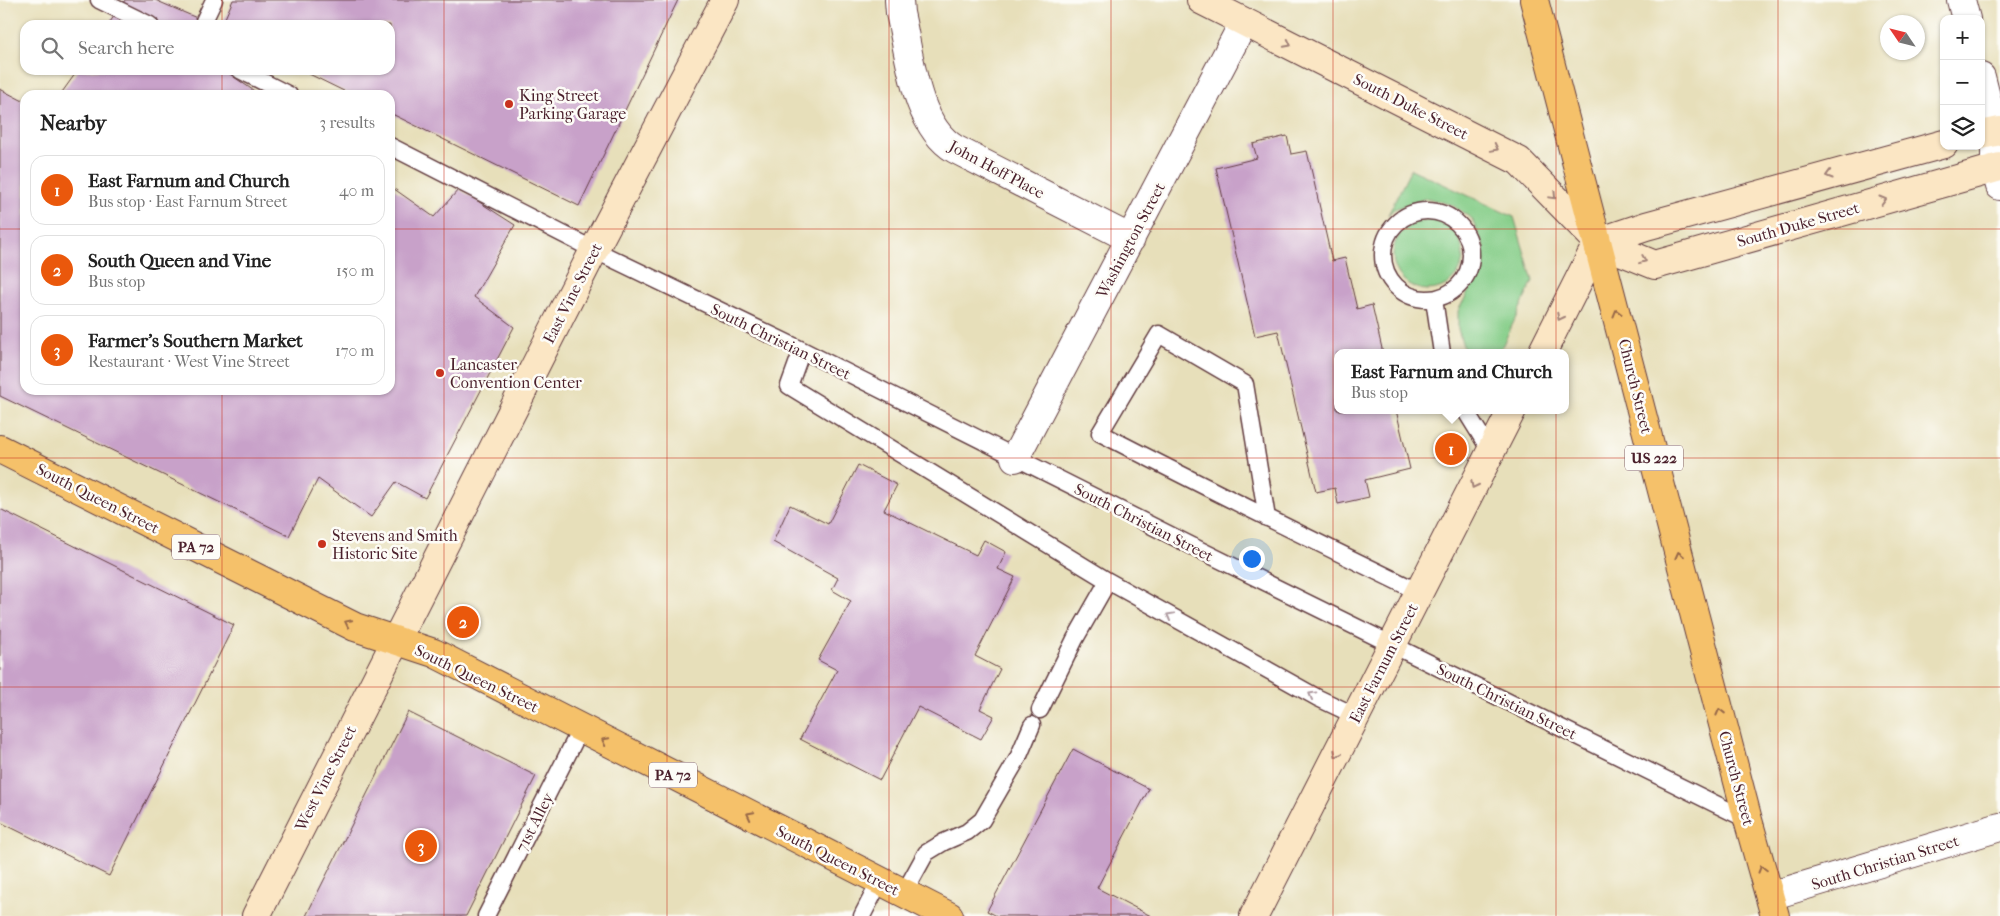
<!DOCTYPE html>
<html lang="en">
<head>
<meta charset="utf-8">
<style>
  body { margin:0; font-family:"IM FELL French Canon",serif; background:#f6f6f6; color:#222 }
  .controls { position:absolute; right:15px; top:15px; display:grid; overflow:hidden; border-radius:10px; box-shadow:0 1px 4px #0004 }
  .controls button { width:45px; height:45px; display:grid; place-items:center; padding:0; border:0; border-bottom:1px solid #e0e0e0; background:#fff; color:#222; font:25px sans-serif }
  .compass { position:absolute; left:1880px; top:15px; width:45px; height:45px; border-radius:50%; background:#fff; box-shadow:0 1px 4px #0004; rotate:305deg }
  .you { position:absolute; left:1251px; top:558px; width:18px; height:18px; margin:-12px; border:4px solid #fff; border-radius:50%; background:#1a73e8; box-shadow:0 0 0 8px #1a73e833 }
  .badge { display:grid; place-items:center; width:32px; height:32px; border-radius:50%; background:#ea580c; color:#fff; font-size:16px; font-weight:700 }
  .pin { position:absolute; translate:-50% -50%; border:2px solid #fff; box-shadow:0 1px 5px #0006 }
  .popup { position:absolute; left:1334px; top:349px; width:235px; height:65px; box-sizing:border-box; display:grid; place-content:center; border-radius:10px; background:#fff; filter:drop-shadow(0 1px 4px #0005); font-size:16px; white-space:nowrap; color:#767676 }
  .popup b { font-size:19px; color:#222 }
  .popup::after { content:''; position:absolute; left:50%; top:100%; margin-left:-10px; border:10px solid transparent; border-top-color:#fff }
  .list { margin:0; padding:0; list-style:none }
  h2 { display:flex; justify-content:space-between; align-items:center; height:65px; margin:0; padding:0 20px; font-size:21px }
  h2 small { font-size:16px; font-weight:400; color:#767676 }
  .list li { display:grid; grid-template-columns:32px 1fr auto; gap:15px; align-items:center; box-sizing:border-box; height:70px; margin:0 10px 10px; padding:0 10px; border:1px solid #e0e0e0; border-radius:15px }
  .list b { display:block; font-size:19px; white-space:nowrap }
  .list p { margin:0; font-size:16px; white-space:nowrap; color:#767676 }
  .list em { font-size:16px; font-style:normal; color:#767676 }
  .icon { flex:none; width:28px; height:28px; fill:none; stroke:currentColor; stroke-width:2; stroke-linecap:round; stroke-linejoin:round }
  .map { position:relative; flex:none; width:2000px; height:916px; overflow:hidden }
  .search { position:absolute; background:#fff; box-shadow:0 1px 4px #0004; left:20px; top:20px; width:375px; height:55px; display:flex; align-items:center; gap:12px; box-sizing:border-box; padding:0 18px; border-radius:15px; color:#767676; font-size:19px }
  .panel { position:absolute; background:#fff; box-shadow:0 1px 4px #0004; left:20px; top:90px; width:375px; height:305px; border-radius:15px }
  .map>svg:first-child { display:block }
  .green { fill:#86ce89; stroke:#68765a }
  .building { fill:#c8a1c9 }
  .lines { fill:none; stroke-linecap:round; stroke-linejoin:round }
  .lane-casing { stroke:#623c40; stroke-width:19 }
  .street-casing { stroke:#623c40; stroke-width:30 }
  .secondary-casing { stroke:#623c40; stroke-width:30 }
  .primary-casing { stroke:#623c40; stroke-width:30 }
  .highway-casing { stroke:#623c40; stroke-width:30 }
  .lane { stroke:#fff; stroke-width:16 }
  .street { stroke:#fff; stroke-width:28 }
  .secondary { stroke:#fbe6c4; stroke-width:28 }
  .primary { stroke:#f5c16b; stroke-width:28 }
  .highway { stroke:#f5c16b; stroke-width:28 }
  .oneway { stroke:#a28278 }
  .oneway2 { stroke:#976848 }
  .oneway3 { stroke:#ae9aa0 }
  .grid { fill:none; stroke:#c8321e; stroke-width:1; stroke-opacity:0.55 }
  .poi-dot { fill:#c8321e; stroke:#fdfcf7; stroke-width:2 }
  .labels { text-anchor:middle; stroke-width:5; stroke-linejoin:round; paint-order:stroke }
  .shield { fill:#fdfcf7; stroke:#806168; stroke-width:1 }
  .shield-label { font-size:15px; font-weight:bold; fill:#4a1f2b }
  .poi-label { font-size:16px; fill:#4a1f2b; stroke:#fdfcf7; text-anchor:start }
  .street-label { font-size:16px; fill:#4a1f2b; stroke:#fdfcf7 }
</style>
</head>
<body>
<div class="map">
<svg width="2000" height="916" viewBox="0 0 2000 916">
  <rect width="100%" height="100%" fill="#fdfcf7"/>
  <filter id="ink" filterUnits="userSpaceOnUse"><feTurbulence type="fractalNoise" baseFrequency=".02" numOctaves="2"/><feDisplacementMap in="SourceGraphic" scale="10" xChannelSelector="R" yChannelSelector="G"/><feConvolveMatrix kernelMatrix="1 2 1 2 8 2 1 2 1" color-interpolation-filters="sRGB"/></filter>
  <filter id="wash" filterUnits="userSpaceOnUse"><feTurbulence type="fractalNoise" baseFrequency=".0096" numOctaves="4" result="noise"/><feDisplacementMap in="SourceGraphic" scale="20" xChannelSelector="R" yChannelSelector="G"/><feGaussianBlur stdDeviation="1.12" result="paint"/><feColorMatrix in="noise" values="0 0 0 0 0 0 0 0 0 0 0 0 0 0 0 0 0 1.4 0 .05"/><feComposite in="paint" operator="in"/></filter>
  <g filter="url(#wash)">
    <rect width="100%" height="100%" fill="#e7dfba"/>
    <path class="green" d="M1411,169L1514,217L1533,281L1499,353H1465L1458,329V311L1481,268L1484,247L1472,219L1452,205L1427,198L1394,209L1388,215Z
      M1393 255a35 35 0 1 1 70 0a35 35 0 1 1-70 0Z"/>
    <g id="blocks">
      <path class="building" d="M125,0H155L213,25H161L147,18L142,25H108Z
        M233,0H678L579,206L390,113V95H352L301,70H390V25H222Z
        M78,70H192L195,72L196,70H224L260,95H60Z
        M0,89L25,102V390H390V186L434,217L459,189L515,225L474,297L514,327L425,498L396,482L371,517L318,479L289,536L0,396Z
        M1287,136L1291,154L1307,151L1332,261L1345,258L1357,309L1372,305L1383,353H1337V410H1396L1410,469L1365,480L1369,497L1338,504L1335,488L1316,492L1278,331L1255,336L1216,168L1257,158L1253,144Z
        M858,465L897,485L884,510L976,555L984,540L1006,552L998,569L1015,577L975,656L1000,669L980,709L994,716L981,739L918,707L880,780L800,739L837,670L818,660L851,601L832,590L838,578L773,542L790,505L828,524Z
        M0,509L234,625L109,876L0,822Z
        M408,712L536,776L466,916H306Z
        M1073,749L1149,789L1097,888L1151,916H997L987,911Z"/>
    </g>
  </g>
  <g filter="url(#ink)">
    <use href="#blocks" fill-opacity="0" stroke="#623c40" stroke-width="1"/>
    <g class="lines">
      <defs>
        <path id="lane" d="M99,0L150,25
          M204,21L214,0
          M240,70L289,95
          M390,146L594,250L802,350L1202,551L1748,820
          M1383 255a44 44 0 1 1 88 0a44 44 0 1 1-88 0Z
          M1434,299L1442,353
          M802,350L789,386L1108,581L1318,698L1356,716
          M1465,410L1491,452
          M1267,518L1245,384L1159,334L1100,433C1206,488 1312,540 1419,592
          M1040,710L1075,639L1108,581
          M904,893L926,853L944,842L967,832L982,820L1018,758L1032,725
          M486,916L581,728
          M862,916L880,881"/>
        <path id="street" d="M899,0L900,13C910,56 915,125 955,149L1131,239
          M1961,0L1966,19
          M1981,77L1995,132V168L2000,186
          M1015,458L1244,22
          M1770,896L2000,827"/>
        <path id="secondary" d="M1201,0L1519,161L1598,242L1655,265L2000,167
          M1981,135L2000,131
          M1598,242L1646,226L1944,144
          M1542,353L1598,242
          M256,916L594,250L725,0
          M1254,916L1512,410"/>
        <path id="primary" d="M0,449L355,627L434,653L949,916"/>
        <path id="highway" d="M1534,0L1748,820L1775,916"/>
      </defs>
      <use href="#lane" class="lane-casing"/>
      <use href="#street" class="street-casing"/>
      <use href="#secondary" class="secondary-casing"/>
      <use href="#primary" class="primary-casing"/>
      <use href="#highway" class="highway-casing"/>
      <use href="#lane" class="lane"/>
      <use href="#street" class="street"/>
      <use href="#secondary" class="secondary"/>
      <use href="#primary" class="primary"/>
      <use href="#highway" class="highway"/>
    </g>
    <defs><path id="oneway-chevron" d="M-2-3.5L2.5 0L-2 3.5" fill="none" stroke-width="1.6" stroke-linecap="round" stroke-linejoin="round" transform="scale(1.25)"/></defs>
    <g class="oneway">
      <use href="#oneway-chevron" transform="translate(1288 44) rotate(27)"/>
      <use href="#oneway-chevron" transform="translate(1495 148) rotate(27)"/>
      <use href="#oneway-chevron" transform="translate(1829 175) rotate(164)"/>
      <use href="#oneway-chevron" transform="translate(1553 196) rotate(46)"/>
      <use href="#oneway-chevron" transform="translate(1883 200) rotate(-16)"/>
      <use href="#oneway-chevron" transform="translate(1643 260) rotate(22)"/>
      <use href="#oneway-chevron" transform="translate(1560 317) rotate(117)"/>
      <use href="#oneway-chevron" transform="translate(1474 485) rotate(117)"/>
      <use href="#oneway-chevron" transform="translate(1337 754) rotate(117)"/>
    </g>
    <g class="oneway2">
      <use href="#oneway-chevron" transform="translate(1617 313) rotate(-105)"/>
      <use href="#oneway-chevron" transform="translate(1679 555) rotate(-104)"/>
      <use href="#oneway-chevron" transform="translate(348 623) rotate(-154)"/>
      <use href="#oneway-chevron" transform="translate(1720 712) rotate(-104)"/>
      <use href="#oneway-chevron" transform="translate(605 741) rotate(-153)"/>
      <use href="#oneway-chevron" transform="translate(750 815) rotate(-153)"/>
      <use href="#oneway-chevron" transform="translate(1762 869) rotate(-106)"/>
    </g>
    <g class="oneway3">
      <use href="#oneway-chevron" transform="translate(1170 616) rotate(-151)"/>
      <use href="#oneway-chevron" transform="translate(1312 695) rotate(-151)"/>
    </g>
  </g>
  <path class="grid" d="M222,0V25M444,0V916M667,0V916M889,0V916M1111,0V916M1333,0V916M1556,0V916M1778,0V916M222,70V95M0,229H25M390,229H2000M222,390V916M0,458H2000M0,687H2000"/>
  <g class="poi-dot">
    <circle cx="509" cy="104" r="5"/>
    <circle cx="440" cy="373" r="5"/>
    <circle cx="322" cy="544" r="5"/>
  </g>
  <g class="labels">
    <g class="shield">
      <rect x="1625" y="445.5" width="58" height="25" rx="4"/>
      <rect x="172" y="534.5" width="48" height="25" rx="4"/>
      <rect x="649" y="762.5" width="48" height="25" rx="4"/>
    </g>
    <g class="shield-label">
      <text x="1654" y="463">US 222</text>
      <text x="196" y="552">PA 72</text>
      <text x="673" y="780">PA 72</text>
    </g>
    <g class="poi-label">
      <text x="519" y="101">King Street<tspan x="519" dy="18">Parking Garage</tspan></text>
      <text x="450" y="370">Lancaster<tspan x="450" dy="18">Convention Center</tspan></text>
      <text x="332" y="541">Stevens and Smith<tspan x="332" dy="18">Historic Site</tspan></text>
    </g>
    <g class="street-label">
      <text transform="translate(1411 106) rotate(27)" y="6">South Duke Street</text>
      <text transform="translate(997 169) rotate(28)" y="6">John Hoff Place</text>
      <text transform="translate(1798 224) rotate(-16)" y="6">South Duke Street</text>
      <text transform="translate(1130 240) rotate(-62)" y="6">Washington Street</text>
      <text transform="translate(572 293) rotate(-63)" y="6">East Vine Street</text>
      <text transform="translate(781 341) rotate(26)" y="6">South Christian Street</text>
      <text transform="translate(1636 386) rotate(76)" y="6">Church Street</text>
      <text transform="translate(98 498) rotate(27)" y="6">South Queen Street</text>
      <text transform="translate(1144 522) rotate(27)" y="6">South Christian Street</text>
      <text transform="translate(1383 663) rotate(-63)" y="6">East Farnum Street</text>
      <text transform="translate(477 678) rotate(26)" y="6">South Queen Street</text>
      <text transform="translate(1507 701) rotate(26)" y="6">South Christian Street</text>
      <text transform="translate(325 778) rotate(-63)" y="6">West Vine Street</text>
      <text transform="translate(1737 778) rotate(75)" y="6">Church Street</text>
      <text transform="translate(534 822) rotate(-63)" y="6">71st Alley</text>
      <text transform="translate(838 860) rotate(27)" y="6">South Queen Street</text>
      <text transform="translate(1885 862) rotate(-17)" y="6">South Christian Street</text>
    </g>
  </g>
</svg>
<div class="controls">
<button>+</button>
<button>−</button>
<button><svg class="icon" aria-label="layers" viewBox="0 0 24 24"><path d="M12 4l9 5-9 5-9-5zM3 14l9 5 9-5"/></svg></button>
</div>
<svg class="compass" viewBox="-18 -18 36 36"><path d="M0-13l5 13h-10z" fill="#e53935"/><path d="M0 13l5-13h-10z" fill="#767676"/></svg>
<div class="you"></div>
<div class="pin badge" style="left:1451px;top:449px">1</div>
<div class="popup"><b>East Farnum and Church</b>Bus stop</div>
<div class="pin badge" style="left:463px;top:622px">2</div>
<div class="pin badge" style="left:421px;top:846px">3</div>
<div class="search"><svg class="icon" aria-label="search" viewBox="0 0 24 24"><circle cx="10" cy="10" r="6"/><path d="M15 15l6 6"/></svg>Search here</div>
<section class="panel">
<h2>Nearby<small>3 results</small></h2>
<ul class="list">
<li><span class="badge">1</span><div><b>East Farnum and Church</b><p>Bus stop · East Farnum Street</p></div><em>40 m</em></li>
<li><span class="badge">2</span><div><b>South Queen and Vine</b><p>Bus stop</p></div><em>150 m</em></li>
<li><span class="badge">3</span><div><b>Farmer's Southern Market</b><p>Restaurant · West Vine Street</p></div><em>170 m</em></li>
</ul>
</section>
</div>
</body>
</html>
